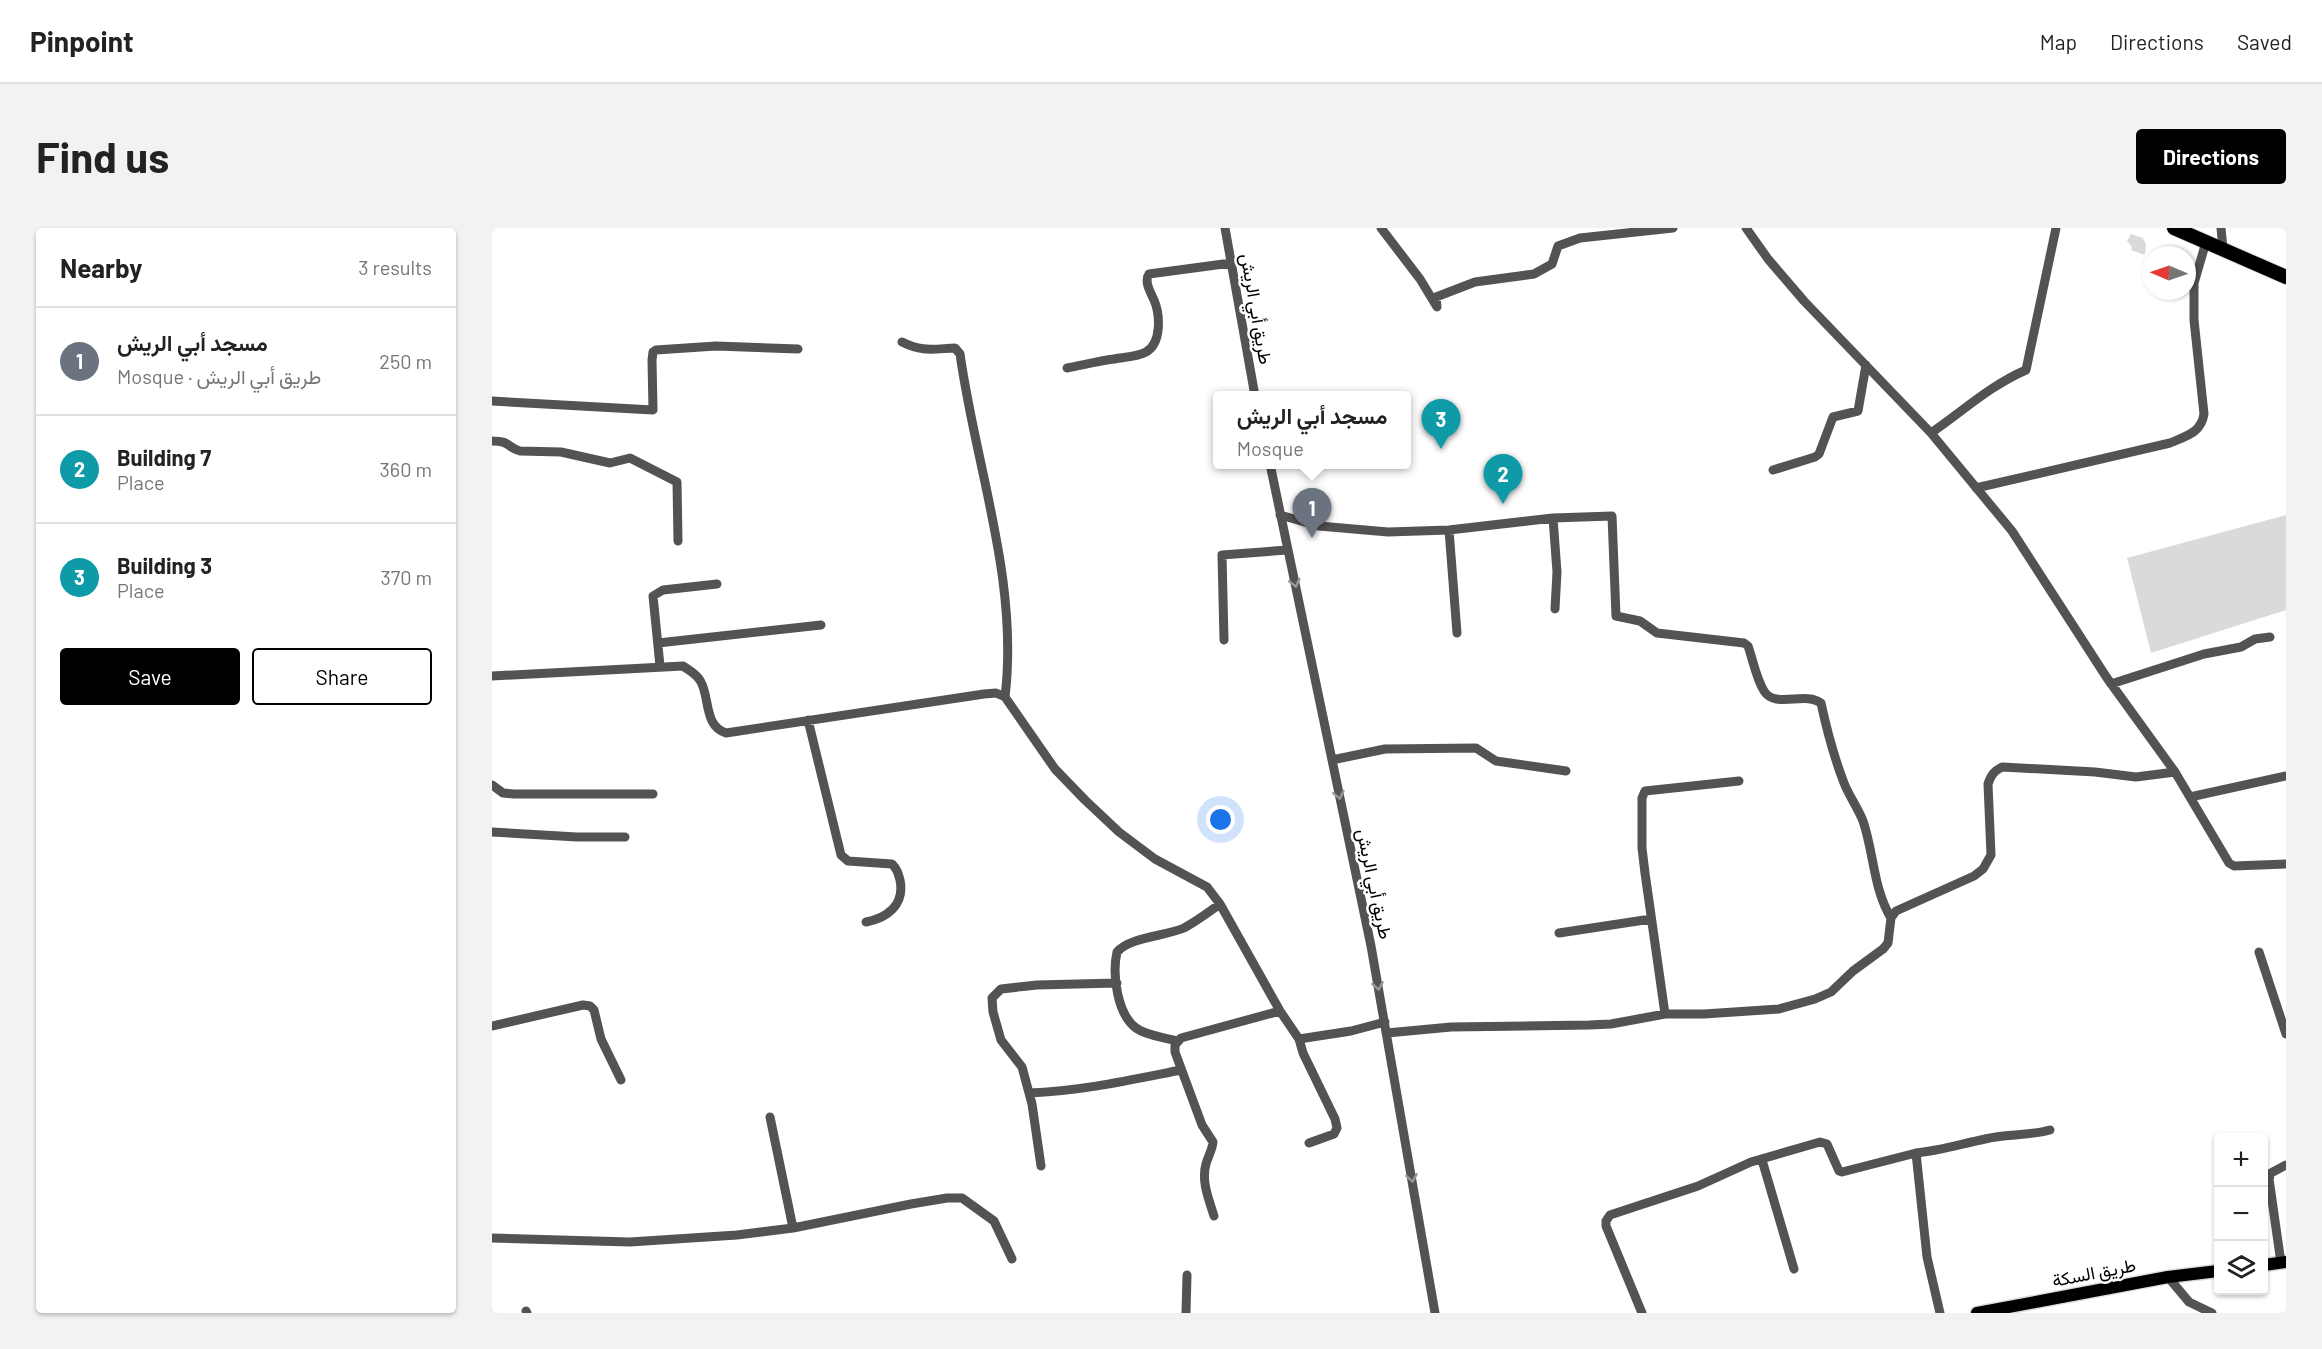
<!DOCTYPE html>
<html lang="en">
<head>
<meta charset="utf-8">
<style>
  body { margin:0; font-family:Barlow,Vazirmatn,sans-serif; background:#f2f2f2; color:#222 }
  .controls { position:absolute; right:18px; bottom:18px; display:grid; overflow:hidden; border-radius:6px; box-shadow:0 2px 4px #0004 }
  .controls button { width:54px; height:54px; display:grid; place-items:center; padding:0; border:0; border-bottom:2px solid #e0e0e0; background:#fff; color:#222; font:30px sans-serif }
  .compass { position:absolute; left:1650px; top:18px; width:54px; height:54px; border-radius:50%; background:#fff; box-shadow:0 2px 4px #0004; rotate:272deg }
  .you { position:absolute; left:729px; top:592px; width:21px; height:21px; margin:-15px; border:4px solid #fff; border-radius:50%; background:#1a73e8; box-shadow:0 0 0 9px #1a73e833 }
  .badge { display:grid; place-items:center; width:39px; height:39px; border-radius:50%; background:#000; color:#fff; font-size:20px; font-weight:700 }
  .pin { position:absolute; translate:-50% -50px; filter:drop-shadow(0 2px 3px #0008) }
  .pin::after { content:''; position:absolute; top:32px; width:21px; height:18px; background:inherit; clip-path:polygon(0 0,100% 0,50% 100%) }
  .popup { position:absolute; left:721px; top:163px; width:198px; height:78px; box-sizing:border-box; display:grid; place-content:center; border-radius:6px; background:#fff; filter:drop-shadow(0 2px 4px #0005); font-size:20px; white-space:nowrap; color:#767676 }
  .popup b { font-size:22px; color:#222 }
  .popup::after { content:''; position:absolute; left:50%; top:100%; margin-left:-12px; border:12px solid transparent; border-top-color:#fff }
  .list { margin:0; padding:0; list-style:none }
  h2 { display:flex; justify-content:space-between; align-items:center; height:78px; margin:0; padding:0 24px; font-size:26px }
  h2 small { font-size:20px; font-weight:400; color:#767676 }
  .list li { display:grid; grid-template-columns:39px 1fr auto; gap:18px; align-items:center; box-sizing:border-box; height:108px; padding:0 24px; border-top:2px solid #e0e0e0 }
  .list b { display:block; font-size:22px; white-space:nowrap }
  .list p { margin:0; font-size:20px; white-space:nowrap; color:#767676 }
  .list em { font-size:20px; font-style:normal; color:#767676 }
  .actions { display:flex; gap:12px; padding:18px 24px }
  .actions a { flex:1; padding:14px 0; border:2px solid #000; border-radius:6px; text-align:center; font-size:21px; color:#000 }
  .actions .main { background:#000; color:#fff }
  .icon { flex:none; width:33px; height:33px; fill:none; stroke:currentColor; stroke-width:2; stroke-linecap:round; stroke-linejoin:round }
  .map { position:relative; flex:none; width:1794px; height:1085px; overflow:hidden; border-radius:6px }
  header { display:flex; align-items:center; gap:36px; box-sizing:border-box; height:84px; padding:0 30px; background:#fff; border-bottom:2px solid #e0e0e0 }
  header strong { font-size:28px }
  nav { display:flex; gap:33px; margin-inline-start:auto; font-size:21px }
  .intro { display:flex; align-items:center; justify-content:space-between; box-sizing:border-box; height:144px; padding:0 36px }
  h1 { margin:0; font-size:42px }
  .button { padding:15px 27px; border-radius:6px; background:#000; color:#fff; font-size:21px; font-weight:700 }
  main { display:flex; gap:36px; padding:0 36px }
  aside { flex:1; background:#fff; border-radius:6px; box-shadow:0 2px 4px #0004 }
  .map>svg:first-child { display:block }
  .green { fill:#dadada }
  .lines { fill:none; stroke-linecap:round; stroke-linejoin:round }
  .major-casing { stroke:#dbdbdb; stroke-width:15 }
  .highway-casing { stroke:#dbdbdb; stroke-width:16 }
  .minor { stroke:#535353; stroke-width:9 }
  .major { stroke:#000; stroke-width:12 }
  .highway { stroke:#000; stroke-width:14 }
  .oneway { stroke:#989898 }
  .labels { text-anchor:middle; stroke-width:5; stroke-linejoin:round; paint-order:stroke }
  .street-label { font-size:18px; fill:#000; stroke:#fff }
</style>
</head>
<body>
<header>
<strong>Pinpoint</strong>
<nav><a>Map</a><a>Directions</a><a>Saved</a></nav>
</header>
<div class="intro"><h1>Find us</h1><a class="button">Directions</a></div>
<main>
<aside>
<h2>Nearby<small>3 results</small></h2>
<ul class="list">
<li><span class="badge" style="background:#6b7280">1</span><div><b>مسجد أبي الريش</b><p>Mosque · طريق أبي الريش</p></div><em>250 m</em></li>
<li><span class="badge" style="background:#0f9aa8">2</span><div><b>Building 7</b><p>Place</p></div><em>360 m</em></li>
<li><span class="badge" style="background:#0f9aa8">3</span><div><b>Building 3</b><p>Place</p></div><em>370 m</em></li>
</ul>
<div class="actions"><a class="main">Save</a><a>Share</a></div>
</aside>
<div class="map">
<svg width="1794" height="1085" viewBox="0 0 1794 1085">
  <rect width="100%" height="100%" fill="#fff"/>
  <path class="green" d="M1639,6L1651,10L1654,17L1653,27L1639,22L1640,19L1635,13Z
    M1794,287V382L1659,425L1635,330Z"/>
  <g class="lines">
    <defs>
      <path id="major" d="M1772,1037L1794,1034
        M1485,1085L1676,1049L1726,1043"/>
      <path id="highway" d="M1682,0L1794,49"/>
    </defs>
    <use href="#major" class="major-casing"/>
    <use href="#highway" class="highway-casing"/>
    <path class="minor" d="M733,0L763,168
      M889,0L928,51L945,79L944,69L983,54L1042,46L1060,36L1066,18L1088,10L1181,0
      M1254,0L1276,31L1312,73L1439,205L1520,303L1615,450L1683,544L1737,635L1742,638L1794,636
      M1729,0L1731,21
      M410,114C430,124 440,121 463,120L468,126C484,240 527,353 513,469
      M575,140C591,137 606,133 622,131C631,129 645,129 654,124C670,115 668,86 662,72C658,63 652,54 657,46L739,35
      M0,173L161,182L160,132L161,124L164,122L224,118L306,121
      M1439,205C1471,183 1499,157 1534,142L1564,0
      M0,213C19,213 14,219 28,223L69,224L118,235L138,230L185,254L186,313
      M778,236L879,718L943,1085
      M1281,242L1323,229L1327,226L1341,189L1366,183L1374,137
      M1484,260L1678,215C1694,208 1709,205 1712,186L1702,92V55L1714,14
      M788,287L827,298L896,304L957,302L1061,290L1120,288L1124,388L1148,393L1165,405L1252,415L1256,418C1261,432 1264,450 1272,463C1283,481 1313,463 1329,475C1335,503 1342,529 1352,555C1357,568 1366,580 1371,593C1382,625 1381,660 1399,690
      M1061,290L1065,344L1063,381
      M957,302L965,405
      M732,412L730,327L795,322
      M166,415L329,397
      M168,438L161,368L171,362L225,356
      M0,448L191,438C198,443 205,446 209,454C218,471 212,498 234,505L492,466L504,465L513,469L563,541L593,572L627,604L663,631L715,659L728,676L788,783L807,811L811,825L843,891L845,900L842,906L817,915
      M1619,456L1712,426L1749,419L1763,411L1778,409
      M316,492L349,627L356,633L400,636C405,641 406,645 408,652C413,677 395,690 374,694
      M840,532L893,521L984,520L1004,533L1074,543
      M0,557L11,565L22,566H161
      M1698,569L1794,548
      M0,604L85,609H133
      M1067,705L1159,691
      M1767,724L1794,806
      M1173,786L1153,645L1150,620V570L1153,563L1247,553
      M0,798L91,777L98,778L102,782L109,811L129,852
      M895,805L959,799L1097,797L1119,796L1173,786H1212L1287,781L1323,771L1339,764L1361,743L1391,721L1396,715L1399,690L1404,683L1482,648L1491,641L1499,627L1496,556C1499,547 1502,543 1510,539L1603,544L1644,549L1683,544
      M807,811L859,803L893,794
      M685,813C672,809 655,808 644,800C625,786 620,746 625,724C638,709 674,708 692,700C705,693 717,684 728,676
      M537,865C589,863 638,852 689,842
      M278,889L301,1000
      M1270,932L1302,1041
      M549,938L540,876L530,839L509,812L501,784L500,770L509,761L545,757L625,755
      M722,988C717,972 709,953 714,936C716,928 720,923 721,914L710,897L683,824V817L689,810L788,783
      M0,1010L138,1014L245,1007L301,1000L419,976L455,970H470L502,993L520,1031
      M1789,1035L1777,951L1779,945L1794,937
      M1676,1049L1697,1074L1720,1085
      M34,1083L35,1085
      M694,1085L695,1047
      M1150,1085L1114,998V993L1118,987L1206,958L1259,934L1328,914L1335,916L1347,943L1350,944L1424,925
      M1448,1085L1435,1029L1424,925C1448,923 1469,916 1493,911C1514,906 1536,908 1558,902"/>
    <use href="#major" class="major"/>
    <use href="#highway" class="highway"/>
  </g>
  <defs><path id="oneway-chevron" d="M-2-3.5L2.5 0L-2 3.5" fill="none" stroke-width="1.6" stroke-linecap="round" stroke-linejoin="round" transform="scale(1.5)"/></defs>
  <g class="oneway">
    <use href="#oneway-chevron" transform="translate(803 355) rotate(77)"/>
    <use href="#oneway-chevron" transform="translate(847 567) rotate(78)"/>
    <use href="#oneway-chevron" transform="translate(886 758) rotate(80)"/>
    <use href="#oneway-chevron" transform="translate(920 950) rotate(80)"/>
  </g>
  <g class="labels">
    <g class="street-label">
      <text transform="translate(764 81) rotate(80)" y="6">طريق أبي الريش</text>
      <text transform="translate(882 656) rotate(78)" y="6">طريق أبي الريش</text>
      <text transform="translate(1602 1045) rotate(-11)" y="6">طريق السكة</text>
    </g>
  </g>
</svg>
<div class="controls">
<button>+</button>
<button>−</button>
<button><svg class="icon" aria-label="layers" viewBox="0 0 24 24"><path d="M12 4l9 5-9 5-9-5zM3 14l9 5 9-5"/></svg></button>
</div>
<svg class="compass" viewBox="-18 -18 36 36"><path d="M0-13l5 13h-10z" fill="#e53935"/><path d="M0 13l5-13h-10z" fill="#767676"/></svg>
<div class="you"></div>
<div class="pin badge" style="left:820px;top:310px;background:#6b7280">1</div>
<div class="popup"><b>مسجد أبي الريش</b>Mosque</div>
<div class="pin badge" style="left:1011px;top:276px;background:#0f9aa8">2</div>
<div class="pin badge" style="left:949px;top:221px;background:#0f9aa8">3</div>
</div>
</main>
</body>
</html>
